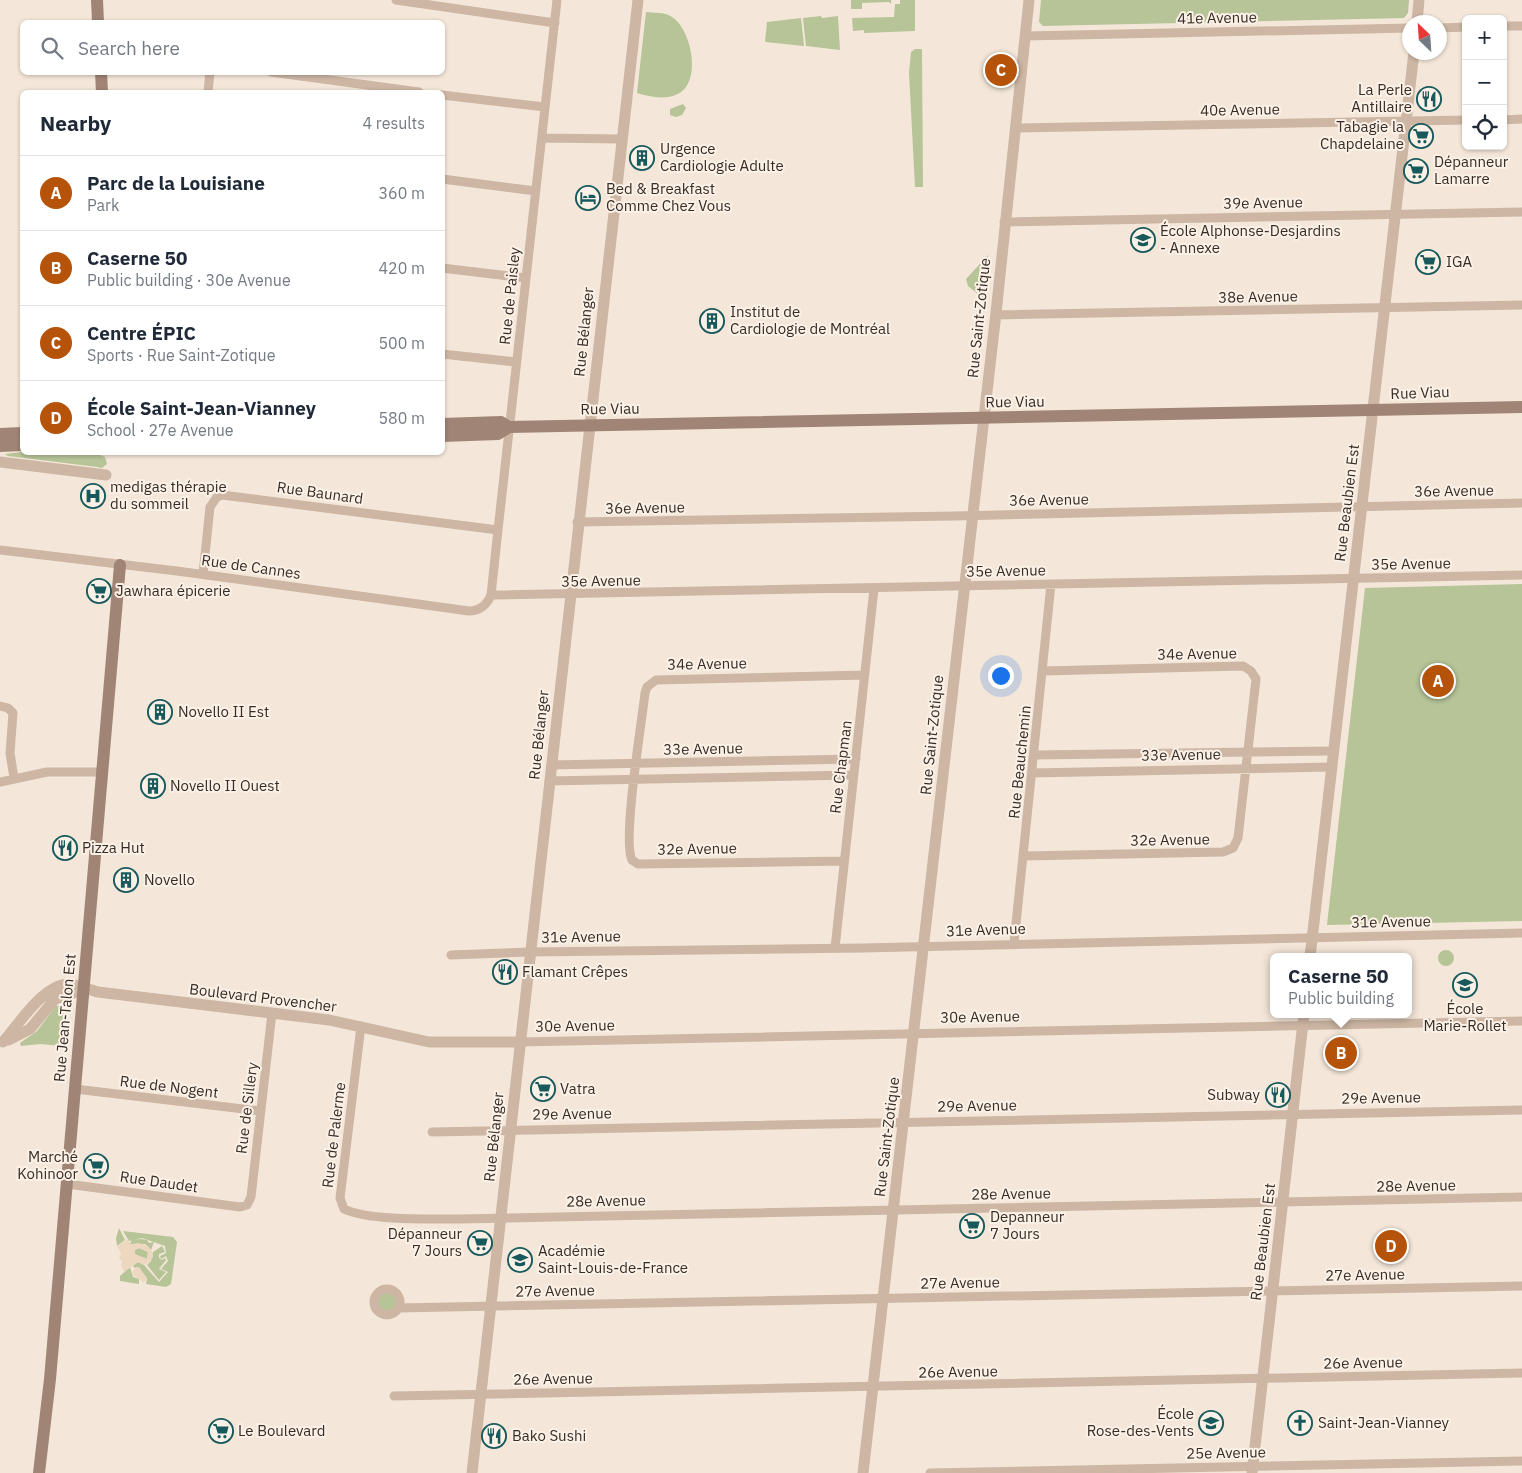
<!DOCTYPE html>
<html lang="en">
<head>
<meta charset="utf-8">
<style>
  body { margin:0; font-family:"IBM Plex Sans",sans-serif; background:#f2f2f3; color:#1f2937 }
  .controls { position:absolute; right:15px; top:15px; display:grid; overflow:hidden; border-radius:8px; box-shadow:0 1px 4px #0004 }
  .controls button { width:45px; height:45px; display:grid; place-items:center; padding:0; border:0; border-bottom:1px solid #e0e1e3; background:#fff; color:#1f2937; font:25px sans-serif }
  .compass { position:absolute; left:1402px; top:15px; width:45px; height:45px; border-radius:50%; background:#fff; box-shadow:0 1px 4px #0004; rotate:335deg }
  .you { position:absolute; left:1000px; top:675px; width:18px; height:18px; margin:-12px; border:4px solid #fff; border-radius:50%; background:#1a73e8; box-shadow:0 0 0 8px #1a73e833 }
  .badge { display:grid; place-items:center; width:32px; height:32px; border-radius:50%; background:#b45309; color:#fff; font-size:16px; font-weight:700 }
  .pin { position:absolute; translate:-50% -50%; border:2px solid #fff; box-shadow:0 1px 5px #0006 }
  .popup { position:absolute; left:1270px; top:953px; width:142px; height:65px; box-sizing:border-box; display:grid; place-content:center; border-radius:8px; background:#fff; filter:drop-shadow(0 1px 4px #0005); font-size:16px; white-space:nowrap; color:#747a83 }
  .popup b { font-size:19px; color:#1f2937 }
  .popup::after { content:''; position:absolute; left:50%; top:100%; margin-left:-10px; border:10px solid transparent; border-top-color:#fff }
  .list { margin:0; padding:0; list-style:none }
  h2 { display:flex; justify-content:space-between; align-items:center; height:65px; margin:0; padding:0 20px; font-size:21px }
  h2 small { font-size:16px; font-weight:400; color:#747a83 }
  .list li { display:grid; grid-template-columns:32px 1fr auto; gap:15px; align-items:center; box-sizing:border-box; height:75px; padding:0 20px; border-top:1px solid #e0e1e3 }
  .list b { display:block; font-size:19px; white-space:nowrap }
  .list p { margin:0; font-size:16px; white-space:nowrap; color:#747a83 }
  .list em { font-size:16px; font-style:normal; color:#747a83 }
  .icon { flex:none; width:28px; height:28px; fill:none; stroke:currentColor; stroke-width:2; stroke-linecap:round; stroke-linejoin:round }
  .map { position:relative; flex:none; width:1522px; height:1473px; overflow:hidden }
  .search { position:absolute; background:#fff; box-shadow:0 1px 4px #0004; left:20px; top:20px; width:425px; height:55px; display:flex; align-items:center; gap:12px; box-sizing:border-box; padding:0 18px; border-radius:8px; color:#747a83; font-size:19px }
  .panel { position:absolute; background:#fff; box-shadow:0 1px 4px #0004; left:20px; top:90px; width:425px; height:365px; border-radius:8px }
  .map>svg:first-child { display:block }
  .green { fill:#b6c498 }
  .plaza { fill:#edd8bf; fill-rule:evenodd }
  .lines { fill:none; stroke-linecap:round; stroke-linejoin:round }
  .minor { stroke:#cdb6a4; stroke-width:9 }
  .tertiary { stroke:#cdb6a4; stroke-width:11 }
  .secondary { stroke:#a08475; stroke-width:12 }
  .labels { text-anchor:middle; stroke-width:4; stroke-linejoin:round; paint-order:stroke }
  .street-label { font-size:15px; fill:#372c26; stroke:#fbf1e6 }
  .poi-label { font-size:15px; fill:#372c26; stroke:#fbf1e6; text-anchor:start }
</style>
</head>
<body>
<div class="map">
<svg width="1522" height="1473" viewBox="0 0 1522 1473">
  <rect width="100%" height="100%" fill="#f4e7d9"/>
  <path class="green" d="M851,0H891V4L889,2L862,3V9H851Z
    M900,0H915V31L864,33V30L853,31L852,18L894,17L895,4H900Z
    M1041,0H1409L1408,13L1404,18L1043,26L1039,22Z
    M646,12C654,13 666,12 672,17C691,29 701,77 681,92C668,101 651,97 637,93Z
    M821,16L822,18L838,16L840,50L806,46L803,18Z
    M801,18L804,46L765,42L767,22Z
    M915,49H922L923,187H915L909,73L911,52Z
    M683,104L686,108L682,115L676,117L670,115V109Z
    M988,255L984,298H983L968,286L966,279Z
    M22,452L95,453L105,457L107,464L102,468L97,467L8,456L5,454Z
    M1522,584V921L1327,925L1365,588Z
    M1438 958a8 8 0 1 1 16 0a8 8 0 1 1-16 0Z
    M65,1005L61,1046L40,1044L21,1046L20,1043L37,1031L56,1006Z
    M119,1228L125,1240L117,1246L116,1238Z
    M123,1231L173,1237L177,1242L171,1284L166,1287L146,1284L147,1279L137,1267L135,1268L133,1266L138,1262L144,1265L159,1282L168,1272L161,1269L168,1261L166,1256L161,1259L160,1256L166,1253L165,1246L142,1238L129,1241Z
    M141,1239L147,1240L149,1243L154,1242L151,1250L145,1244H130L132,1240Z
    M162,1246L165,1252L159,1254V1258L162,1260L165,1258L166,1260L159,1269L166,1272L159,1280L147,1265L151,1261L153,1252Z
    M139,1248L148,1252L147,1259L135,1255V1250Z
    M130,1267L133,1277L139,1279V1284L120,1281V1276Z
    M378 1302a9 9 0 1 1 18 0a9 9 0 1 1-18 0Z"/>
  <path class="plaza" d="M128,1239L130,1244L139,1243L148,1246L152,1251L153,1257L149,1262L144,1265L138,1262L124,1272L121,1266L122,1261L119,1259L121,1253L117,1247ZM139,1248L148,1252L147,1259L135,1254V1250Z
    M139,1267L147,1278L144,1283L132,1274L134,1269Z"/>
  <g class="lines">
    <path class="minor" d="M396,0L555,23
      M1503,26H1522
      M1440,28L1466,27
      M1025,36L1410,28
      M271,72L419,92
      M208,92L210,72
      M442,95L545,107
      M1503,120L1522,119
      M1016,128L1466,120
      M542,138L621,139
      M442,179L536,191
      M1004,222L1522,212
      M442,268L526,278
      M995,315L1522,305
      M442,354L516,362
      M577,522L955,516L1522,503
      M0,550L177,571L469,611C479,611 487,605 491,595L498,530L557,0
      M203,574L210,507L217,497L222,495L498,530
      M491,595L1522,575
      M0,706L8,708L13,713L10,753L14,778
      M1035,755L1333,751
      M551,765L856,759
      M1032,773L1331,767
      M549,781L854,775
      M0,782L47,772H102
      M1024,856L1223,852L1233,848L1238,838L1256,679L1251,671L1243,666L1043,671
      M844,861L638,864L632,860C622,841 642,721 645,693L647,687L656,680L865,675
      M1014,943L1051,584
      M835,948L874,589
      M451,955L530,952L863,948L1522,933
      M361,1026L340,1198L344,1209C369,1221 431,1219 460,1219L1522,1197
      M520,1042L1522,1021
      M75,1089L260,1111
      M432,1132L1522,1110
      M67,1184L240,1207L247,1205L251,1197L272,1013
      M374 1302a13 13 0 1 1 26 0a13 13 0 1 1-26 0Z
      M398,1308L1522,1286
      M394,1396L1522,1373
      M930,1473L1522,1461"/>
    <path class="tertiary" d="M1417,22L1419,0
      M0,462L106,475
      M1310,957L1414,52
      M9,1040L30,1029L55,999L83,990
      M3,1042C19,1024 43,985 68,984C75,984 90,990 98,992L329,1020L429,1042H520
      M472,1473L638,0
      M863,1473L996,313L1029,0
      M1252,1473L1304,1014"/>
    <path class="secondary" d="M97,0L98,22
      M101,72L102,92
      M442,424L501,422L509,427
      M509,427L1522,407
      M0,434L22,433
      M442,436L498,434L509,427
      M0,446L22,445
      M39,1473L50,1379L120,565"/>
  </g>
  <defs>
    <symbol id="restaurant-ring" viewBox="-11 -11 22 22"><circle r="9.5" fill="#fbf1e6" stroke="#18595c" stroke-width="1.5"/><path d="M-5-6h1v4h1v-4h1v4h1v-4h1v5L-1.5 .5V6h-2V.5L-5-1ZM5-6V6H3V1.5H1.5Q1.5-4 5-6Z" fill="#18595c"/></symbol>
    <symbol id="supermarket-ring" viewBox="-11 -11 22 22"><circle r="9.5" fill="#fbf1e6" stroke="#18595c" stroke-width="1.5"/><path d="M-6-5.5h2.5l.6 2H6L4.5 2H-2.5L-4.4-4H-6ZM-1.5 3.2a1.3 1.3 0 1 0 .1 0ZM3 3.2a1.3 1.3 0 1 0 .1 0Z" fill="#18595c"/></symbol>
    <symbol id="building-ring" viewBox="-11 -11 22 22"><circle r="9.5" fill="#fbf1e6" stroke="#18595c" stroke-width="1.5"/><path d="M-4-6H4V6H1V3H-1V6H-4ZM-2.5-4.3h1.7v1.8h-1.7ZM.8-4.3h1.7v1.8H.8ZM-2.5-1h1.7V.8h-1.7ZM.8-1h1.7V.8H.8Z" fill="#18595c"/></symbol>
    <symbol id="hotel-ring" viewBox="-11 -11 22 22"><circle r="9.5" fill="#fbf1e6" stroke="#18595c" stroke-width="1.5"/><path d="M-6-4.5h1.5V1H6V5H4.5V3h-9V5H-6ZM-4 0a1.8 1.8 0 1 1 3.6 0ZM.5 0V-2.5h3Q6-2.5 6 0Z" fill="#18595c"/></symbol>
    <symbol id="school-ring" viewBox="-11 -11 22 22"><circle r="9.5" fill="#fbf1e6" stroke="#18595c" stroke-width="1.5"/><path d="M0-5L7-2L0 1L-7-2ZM-4 1L0 2.5L4 1V4Q0 6-4 4Z" fill="#18595c"/></symbol>
    <symbol id="hospital-ring" viewBox="-11 -11 22 22"><circle r="9.5" fill="#fbf1e6" stroke="#18595c" stroke-width="1.5"/><path d="M-5-5h3v3.5h4V-5h3V5h-3V1.5h-4V5h-3Z" fill="#18595c"/></symbol>
    <symbol id="church-ring" viewBox="-11 -11 22 22"><circle r="9.5" fill="#fbf1e6" stroke="#18595c" stroke-width="1.5"/><path d="M-1.2-6h2.4v3.5h3.3v2.4h-3.3V6h-2.4V-.1h-3.3v-2.4h3.3Z" fill="#18595c"/></symbol>
  </defs>
  <g fill-rule="evenodd">
    <use href="#restaurant-ring" x="1415" y="85" width="28" height="28"/>
    <use href="#supermarket-ring" x="1407" y="122" width="28" height="28"/>
    <use href="#building-ring" x="628" y="144" width="28" height="28"/>
    <use href="#supermarket-ring" x="1402" y="157" width="28" height="28"/>
    <use href="#hotel-ring" x="574" y="184" width="28" height="28"/>
    <use href="#school-ring" x="1129" y="226" width="28" height="28"/>
    <use href="#supermarket-ring" x="1414" y="248" width="28" height="28"/>
    <use href="#building-ring" x="698" y="307" width="28" height="28"/>
    <use href="#hospital-ring" x="79" y="482" width="28" height="28"/>
    <use href="#supermarket-ring" x="85" y="577" width="28" height="28"/>
    <use href="#building-ring" x="146" y="698" width="28" height="28"/>
    <use href="#building-ring" x="139" y="772" width="28" height="28"/>
    <use href="#restaurant-ring" x="51" y="834" width="28" height="28"/>
    <use href="#building-ring" x="112" y="866" width="28" height="28"/>
    <use href="#restaurant-ring" x="491" y="958" width="28" height="28"/>
    <use href="#school-ring" x="1451" y="971" width="28" height="28"/>
    <use href="#supermarket-ring" x="529" y="1075" width="28" height="28"/>
    <use href="#restaurant-ring" x="1264" y="1081" width="28" height="28"/>
    <use href="#supermarket-ring" x="82" y="1152" width="28" height="28"/>
    <use href="#supermarket-ring" x="958" y="1212" width="28" height="28"/>
    <use href="#supermarket-ring" x="466" y="1229" width="28" height="28"/>
    <use href="#school-ring" x="506" y="1246" width="28" height="28"/>
    <use href="#school-ring" x="1197" y="1409" width="28" height="28"/>
    <use href="#church-ring" x="1286" y="1409" width="28" height="28"/>
    <use href="#supermarket-ring" x="207" y="1417" width="28" height="28"/>
    <use href="#restaurant-ring" x="480" y="1422" width="28" height="28"/>
  </g>
  <g class="labels">
    <g class="street-label">
      <text transform="translate(1217 18) rotate(-1)" y="5">41e Avenue</text>
      <text transform="translate(1240 110) rotate(-1)" y="5">40e Avenue</text>
      <text transform="translate(1263 203) rotate(-1)" y="5">39e Avenue</text>
      <text transform="translate(510 296) rotate(-84)" y="5">Rue de Paisley</text>
      <text transform="translate(1258 297) rotate(-1)" y="5">38e Avenue</text>
      <text transform="translate(979 318) rotate(-84)" y="5">Rue Saint-Zotique</text>
      <text transform="translate(584 332) rotate(-84)" y="5">Rue Bélanger</text>
      <text transform="translate(1420 393) rotate(-2)" y="5">Rue Viau</text>
      <text transform="translate(1015 402) rotate(-1)" y="5">Rue Viau</text>
      <text transform="translate(610 409) rotate(-1)" y="5">Rue Viau</text>
      <text transform="translate(1454 491) rotate(-1)" y="5">36e Avenue</text>
      <text transform="translate(320 493) rotate(8)" y="5">Rue Baunard</text>
      <text transform="translate(1049 500) rotate(-1)" y="5">36e Avenue</text>
      <text transform="translate(1347 503) rotate(-83)" y="5">Rue Beaubien Est</text>
      <text transform="translate(645 508) rotate(-1)" y="5">36e Avenue</text>
      <text transform="translate(1411 564) rotate(-1)" y="5">35e Avenue</text>
      <text transform="translate(251 567) rotate(8)" y="5">Rue de Cannes</text>
      <text transform="translate(1006 571) rotate(-1)" y="5">35e Avenue</text>
      <text transform="translate(601 581) rotate(-1)" y="5">35e Avenue</text>
      <text transform="translate(1197 654) rotate(-1)" y="5">34e Avenue</text>
      <text transform="translate(707 664) rotate(-1)" y="5">34e Avenue</text>
      <text transform="translate(539 735) rotate(-84)" y="5">Rue Bélanger</text>
      <text transform="translate(932 735) rotate(-84)" y="5">Rue Saint-Zotique</text>
      <text transform="translate(703 749) rotate(-1)" y="5">33e Avenue</text>
      <text transform="translate(1181 755) rotate(-1)" y="5">33e Avenue</text>
      <text transform="translate(1020 762) rotate(-84)" y="5">Rue Beauchemin</text>
      <text transform="translate(841 767) rotate(-83)" y="5">Rue Chapman</text>
      <text transform="translate(1170 840) rotate(-1)" y="5">32e Avenue</text>
      <text transform="translate(697 849) rotate(-1)" y="5">32e Avenue</text>
      <text transform="translate(1391 922) rotate(-1)" y="5">31e Avenue</text>
      <text transform="translate(986 930) rotate(-2)" y="5">31e Avenue</text>
      <text transform="translate(581 937) rotate(-1)" y="5">31e Avenue</text>
      <text transform="translate(263 998) rotate(7)" y="5">Boulevard Provencher</text>
      <text transform="translate(980 1017) rotate(-1)" y="5">30e Avenue</text>
      <text transform="translate(65 1018) rotate(-85)" y="5">Rue Jean-Talon Est</text>
      <text transform="translate(575 1026) rotate(-1)" y="5">30e Avenue</text>
      <text transform="translate(169 1087) rotate(7)" y="5">Rue de Nogent</text>
      <text transform="translate(1381 1098) rotate(-1)" y="5">29e Avenue</text>
      <text transform="translate(977 1106) rotate(-1)" y="5">29e Avenue</text>
      <text transform="translate(247 1108) rotate(-83)" y="5">Rue de Sillery</text>
      <text transform="translate(572 1114) rotate(-1)" y="5">29e Avenue</text>
      <text transform="translate(334 1135) rotate(-83)" y="5">Rue de Palerme</text>
      <text transform="translate(494 1137) rotate(-84)" y="5">Rue Bélanger</text>
      <text transform="translate(887 1137) rotate(-83)" y="5">Rue Saint-Zotique</text>
      <text transform="translate(159 1182) rotate(8)" y="5">Rue Daudet</text>
      <text transform="translate(1416 1186) rotate(-1)" y="5">28e Avenue</text>
      <text transform="translate(1011 1194) rotate(-1)" y="5">28e Avenue</text>
      <text transform="translate(606 1201) rotate(-1)" y="5">28e Avenue</text>
      <text transform="translate(1263 1242) rotate(-83)" y="5">Rue Beaubien Est</text>
      <text transform="translate(1365 1275) rotate(-1)" y="5">27e Avenue</text>
      <text transform="translate(960 1283) rotate(-1)" y="5">27e Avenue</text>
      <text transform="translate(555 1291) rotate(-1)" y="5">27e Avenue</text>
      <text transform="translate(1363 1363) rotate(-1)" y="5">26e Avenue</text>
      <text transform="translate(958 1372) rotate(-1)" y="5">26e Avenue</text>
      <text transform="translate(553 1379) rotate(-1)" y="5">26e Avenue</text>
      <text transform="translate(1226 1453) rotate(-1)" y="5">25e Avenue</text>
    </g>
    <g class="poi-label">
      <text x="1412" y="95" text-anchor="end">La Perle<tspan x="1412" dy="17">Antillaire</tspan></text>
      <text x="1404" y="132" text-anchor="end">Tabagie la<tspan x="1404" dy="17">Chapdelaine</tspan></text>
      <text x="660" y="154">Urgence<tspan x="660" dy="17">Cardiologie Adulte</tspan></text>
      <text x="1434" y="167">Dépanneur<tspan x="1434" dy="17">Lamarre</tspan></text>
      <text x="606" y="194">Bed &amp; Breakfast<tspan x="606" dy="17">Comme Chez Vous</tspan></text>
      <text x="1160" y="236">École Alphonse-Desjardins<tspan x="1160" dy="17">- Annexe</tspan></text>
      <text x="1446" y="267">IGA</text>
      <text x="730" y="317">Institut de<tspan x="730" dy="17">Cardiologie de Montréal</tspan></text>
      <text x="110" y="492">medigas thérapie<tspan x="110" dy="17">du sommeil</tspan></text>
      <text x="116" y="596">Jawhara épicerie</text>
      <text x="178" y="717">Novello II Est</text>
      <text x="170" y="791">Novello II Ouest</text>
      <text x="82" y="853">Pizza Hut</text>
      <text x="144" y="885">Novello</text>
      <text x="522" y="977">Flamant Crêpes</text>
      <text x="1465" y="1014" text-anchor="middle">École<tspan x="1465" dy="17">Marie-Rollet</tspan></text>
      <text x="560" y="1094">Vatra</text>
      <text x="1260" y="1100" text-anchor="end">Subway</text>
      <text x="78" y="1162" text-anchor="end">Marché<tspan x="78" dy="17">Kohinoor</tspan></text>
      <text x="990" y="1222">Depanneur<tspan x="990" dy="17">7 Jours</tspan></text>
      <text x="462" y="1239" text-anchor="end">Dépanneur<tspan x="462" dy="17">7 Jours</tspan></text>
      <text x="538" y="1256">Académie<tspan x="538" dy="17">Saint-Louis-de-France</tspan></text>
      <text x="1194" y="1419" text-anchor="end">École<tspan x="1194" dy="17">Rose-des-Vents</tspan></text>
      <text x="1318" y="1428">Saint-Jean-Vianney</text>
      <text x="238" y="1436">Le Boulevard</text>
      <text x="512" y="1441">Bako Sushi</text>
    </g>
  </g>
</svg>
<div class="controls">
<button>+</button>
<button>−</button>
<button><svg class="icon" aria-label="locate" viewBox="0 0 24 24"><circle cx="12" cy="12" r="6"/><path d="M12 2v4M12 18v4M2 12h4M18 12h4"/></svg></button>
</div>
<svg class="compass" viewBox="-18 -18 36 36"><path d="M0-13l5 13h-10z" fill="#e53935"/><path d="M0 13l5-13h-10z" fill="#747a83"/></svg>
<div class="you"></div>
<div class="pin badge" style="left:1438px;top:681px">A</div>
<div class="pin badge" style="left:1341px;top:1053px">B</div>
<div class="popup"><b>Caserne 50</b>Public building</div>
<div class="pin badge" style="left:1001px;top:70px">C</div>
<div class="pin badge" style="left:1391px;top:1246px">D</div>
<div class="search"><svg class="icon" aria-label="search" viewBox="0 0 24 24"><circle cx="10" cy="10" r="6"/><path d="M15 15l6 6"/></svg>Search here</div>
<section class="panel">
<h2>Nearby<small>4 results</small></h2>
<ul class="list">
<li><span class="badge">A</span><div><b>Parc de la Louisiane</b><p>Park</p></div><em>360 m</em></li>
<li><span class="badge">B</span><div><b>Caserne 50</b><p>Public building · 30e Avenue</p></div><em>420 m</em></li>
<li><span class="badge">C</span><div><b>Centre ÉPIC</b><p>Sports · Rue Saint-Zotique</p></div><em>500 m</em></li>
<li><span class="badge">D</span><div><b>École Saint-Jean-Vianney</b><p>School · 27e Avenue</p></div><em>580 m</em></li>
</ul>
</section>
</div>
</body>
</html>
